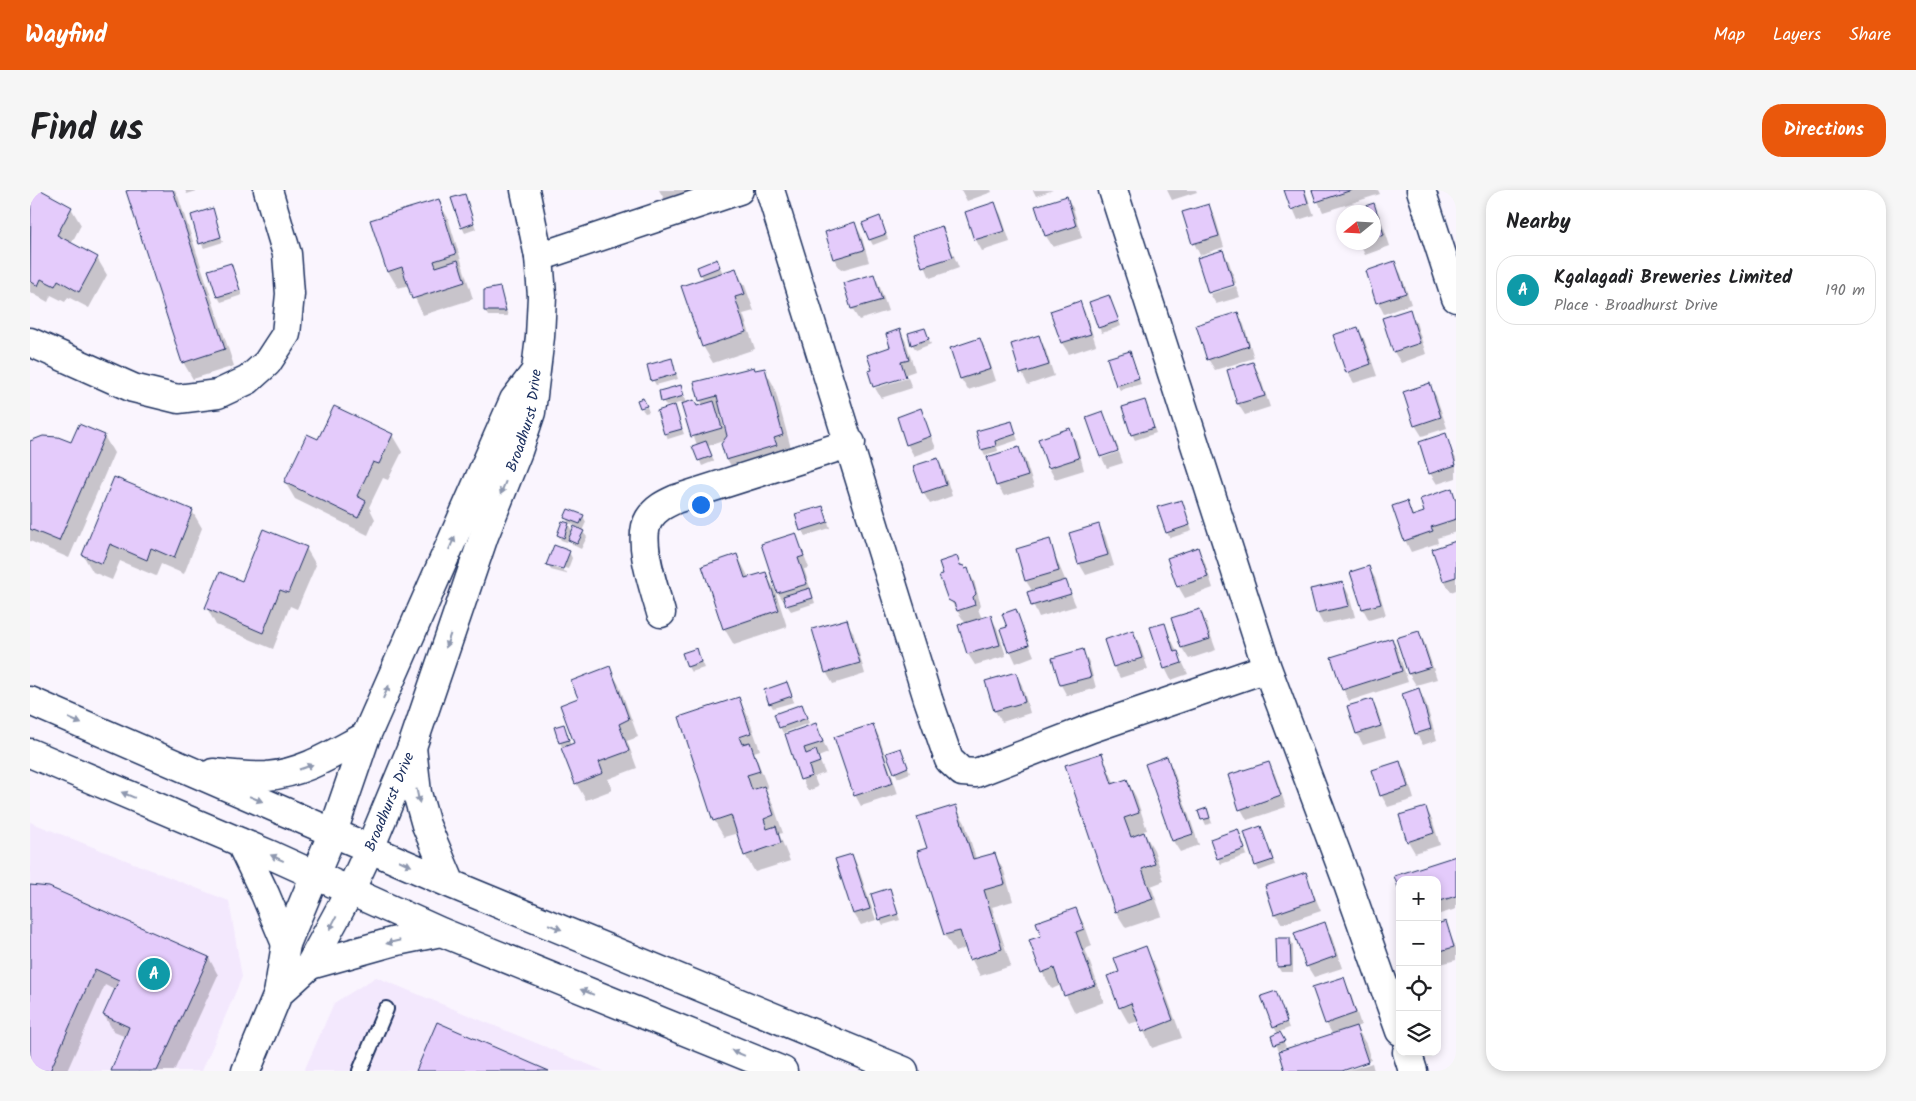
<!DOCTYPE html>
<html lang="en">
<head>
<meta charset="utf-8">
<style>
  body { margin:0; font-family:Kalam,sans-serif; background:#f6f6f6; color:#202124 }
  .controls { position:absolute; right:15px; bottom:15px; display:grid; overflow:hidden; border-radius:10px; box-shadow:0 2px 8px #0003 }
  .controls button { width:45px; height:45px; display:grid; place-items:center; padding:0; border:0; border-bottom:1px solid #e0e0e0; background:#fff; color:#202124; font:25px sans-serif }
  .compass { position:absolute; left:1306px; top:15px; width:45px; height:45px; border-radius:50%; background:#fff; box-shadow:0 2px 8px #0003; rotate:252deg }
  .you { position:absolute; left:670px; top:314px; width:18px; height:18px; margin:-12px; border:4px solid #fff; border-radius:50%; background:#1a73e8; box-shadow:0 0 0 8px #1a73e833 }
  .badge { display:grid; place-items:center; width:32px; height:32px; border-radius:50%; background:#ea580c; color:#fff; font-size:16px; font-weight:700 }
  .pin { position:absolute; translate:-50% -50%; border:2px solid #fff; box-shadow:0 1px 5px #0006 }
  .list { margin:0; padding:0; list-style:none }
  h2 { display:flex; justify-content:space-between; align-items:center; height:65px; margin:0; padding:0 20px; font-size:21px }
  h2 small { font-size:16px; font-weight:400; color:#757577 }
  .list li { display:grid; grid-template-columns:32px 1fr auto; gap:15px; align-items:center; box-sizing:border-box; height:70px; margin:0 10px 10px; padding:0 10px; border:1px solid #e0e0e0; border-radius:20px }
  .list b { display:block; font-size:19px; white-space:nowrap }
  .list p { margin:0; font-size:16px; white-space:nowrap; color:#757577 }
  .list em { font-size:16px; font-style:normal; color:#757577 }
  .icon { flex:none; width:28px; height:28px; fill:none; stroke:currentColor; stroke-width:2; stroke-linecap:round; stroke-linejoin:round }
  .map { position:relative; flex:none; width:1426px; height:881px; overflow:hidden; border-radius:20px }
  header { display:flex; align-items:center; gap:30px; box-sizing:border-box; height:70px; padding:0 25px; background:#ea580c; color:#fff }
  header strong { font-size:24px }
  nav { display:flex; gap:28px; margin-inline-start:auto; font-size:18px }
  .intro { display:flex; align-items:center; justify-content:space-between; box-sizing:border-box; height:120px; padding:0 30px }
  h1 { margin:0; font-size:35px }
  .button { padding:12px 22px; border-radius:20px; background:#ea580c; color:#fff; font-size:18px; font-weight:700 }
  main { display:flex; gap:30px; padding:0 30px }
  aside { flex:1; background:#fff; border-radius:20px; box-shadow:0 2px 8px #0003 }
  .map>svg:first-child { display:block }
  .built { fill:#f3e8fd }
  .shadow { fill:#0003; fill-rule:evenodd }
  .building { fill:#e4cbfb; stroke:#1b2f5e }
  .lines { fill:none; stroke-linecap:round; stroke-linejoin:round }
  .lane-casing { stroke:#1b2f5e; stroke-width:18 }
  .street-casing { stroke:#1b2f5e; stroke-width:31 }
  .secondary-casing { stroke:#1b2f5e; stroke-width:31 }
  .primary-casing { stroke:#1b2f5e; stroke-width:31 }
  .lane { stroke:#fff; stroke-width:14 }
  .street { stroke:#fff; stroke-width:28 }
  .secondary { stroke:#fff; stroke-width:28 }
  .primary { stroke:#fff; stroke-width:28 }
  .oneway { fill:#8d97ae }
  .labels { text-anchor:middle; stroke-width:5; stroke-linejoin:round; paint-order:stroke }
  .street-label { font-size:15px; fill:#1b2f5e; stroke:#fff }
</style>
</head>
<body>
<header>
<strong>Wayfind</strong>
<nav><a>Map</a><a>Layers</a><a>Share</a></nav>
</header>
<div class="intro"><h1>Find us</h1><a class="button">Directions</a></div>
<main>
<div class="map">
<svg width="1426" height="881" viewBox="0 0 1426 881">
  <rect width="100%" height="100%" fill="#faf5fe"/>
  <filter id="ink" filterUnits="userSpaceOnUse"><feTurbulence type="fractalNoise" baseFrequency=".02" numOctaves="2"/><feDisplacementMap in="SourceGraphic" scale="10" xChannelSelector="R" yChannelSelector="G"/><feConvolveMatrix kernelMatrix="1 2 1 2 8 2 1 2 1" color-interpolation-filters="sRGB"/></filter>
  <g filter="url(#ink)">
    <path class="built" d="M0,632L199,711L212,787L172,881H0Z
      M346,787L574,881H274L304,813Z"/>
    <path class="shadow" d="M0,0H11L41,18L51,35L41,54L67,68L77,85L59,118L38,107L35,112L21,105L18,112L0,102Z
      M104,0H145L148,6L204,176L163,189L153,172Z
      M155,0H170L157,4Z
      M629,0H658L663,15L642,22Z
      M931,0H961L962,2L937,11Z
      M1003,0H1023L1006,6Z
      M1137,0H1166L1167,2L1142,10Z
      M1255,0H1275L1284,25L1268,30Z
      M1283,0H1348L1350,4L1293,22Z
      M434,5L446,39L435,43L432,37Z
      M1036,7L1043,18L1052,48L1023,57L1016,46L1007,17Z
      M408,11L418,28L443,109L393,125L379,95L368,98L358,81Z
      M965,14L971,25L980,52L952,61L946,50L937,23Z
      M1343,14L1350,26L1360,56L1335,65L1329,52H1344V22H1320Z
      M1178,15L1185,27L1194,57L1170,65L1164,53Z
      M182,20L193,52L174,58L171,53Z
      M852,33L858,49L843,55L840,50Z
      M825,34L831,45L839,72L811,80L804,69L796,42Z
      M912,37L929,78L900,88L883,47Z
      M1193,61L1199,72L1206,93L1180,101V104L1169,69Z
      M687,71L693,83L705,79L715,96L724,121L713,124L725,159L683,173L673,156L674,90L671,84Z
      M1364,73L1371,84L1381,114L1354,124L1348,112Z
      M200,74L212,105L191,112L188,107Z
      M844,85L850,97L858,121L829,130L822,119L814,94Z
      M1206,96L1210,107L1186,114L1180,104Z
      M470,98L478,126H458L455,120Z
      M1079,106L1091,136L1072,143L1069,138Z
      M1049,113L1056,124L1066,155L1039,164L1032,153L1022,122Z
      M1379,121L1386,132L1396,164L1371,173L1364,162L1354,129Z
      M1207,123L1214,135L1224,168L1185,180L1178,169Z
      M1328,138L1334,149L1347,186L1324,193L1317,182Z
      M894,139L901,154L886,160L882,154Z
      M870,141L876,152L885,181L845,195V197L839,182L844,181L861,158Z
      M1009,147L1015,158L1024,186L998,195L992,183Z
      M950,149L956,160L966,191L938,200L931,189L922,159Z
      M1102,167L1111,194L1090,200L1087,195Z
      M642,170L648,189L626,195L623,190Z
      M1223,173L1229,184L1240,217L1215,225L1208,214L1198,181Z
      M734,179L744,196L762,262L707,286L697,269L696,250L678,256L684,271L672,276L664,257L667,255L652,212L643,215L654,244L638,249L628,222L643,217V215L636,216L633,211L650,196L656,213L667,217L673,215L670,210L725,181ZM693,224L697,241H695L690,225Z
      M878,188L882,198L851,208L845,198Z
      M1399,195L1406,206L1417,238L1392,246L1385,235Z
      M1114,212L1126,243L1105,250L1102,244Z
      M617,217L619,222L615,223L612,219Z
      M890,220L906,258L884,266L877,254Z
      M1073,223L1089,260L1071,267L1057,228Z
      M981,233L988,250L967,257L968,261L955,265L952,259Z
      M1039,240L1046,251L1054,280L1025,289L1019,278Z
      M362,245L372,262L358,290L353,288L339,317L345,329L338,345L265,309L255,292L288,251Z
      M1415,245L1426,269V288L1407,294L1400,283Z
      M74,246L84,263L39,368L0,351V252L41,254Z
      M988,258L995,269L1004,297L974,306L967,295Z
      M1089,262L1093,273L1077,278L1072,268Z
      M907,269L914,281L922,306L900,314L893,302Z
      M84,289L162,321L172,338L154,384L131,374L126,386L90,371L82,390L63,382L53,365Z
      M1421,300L1426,308V342L1407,348L1408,353L1381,362L1375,350L1377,313L1384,327L1396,323Z
      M1154,316L1162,341L1140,348L1137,343Z
      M793,317L800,338L775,346L772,340Z
      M553,326L556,332L552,341L557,347L551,359L543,355L539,348L537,352L531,350L528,345L538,334L543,342L546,336L539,333L536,328Z
      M1068,335L1075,346L1084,376L1056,385L1049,373Z
      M766,344L779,378L774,379L785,413L761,421L748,403Z
      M1019,351L1046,416L1009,427L998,403L1003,402L996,391L987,360Z
      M1426,352V400L1421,402L1414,391L1404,360Z
      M276,358L286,375L267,419L260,416L243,459L186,435L177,418L212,393Z
      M1167,359L1174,370L1183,398L1155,408L1148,396Z
      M539,362L542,368L538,379L521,374V377L537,382L536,384L521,380L518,374Z
      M707,365L719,388L735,383L745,400L757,437L704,455L694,438Z
      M926,367L944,391L951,416L948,419L952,429L960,426L967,438L976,466L945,475L938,464L930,435L936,434L920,410L914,384Z
      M1338,377L1345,388L1356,425L1339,430L1333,419L1321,382Z
      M1313,394L1319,405L1325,427L1293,434L1287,423Z
      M985,420L1004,466L986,473L971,440L978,438Z
      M1170,420L1176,432L1186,460L1159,469L1152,458Z
      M816,431L823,442L835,484L803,494L796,482Z
      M1134,434L1158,484L1141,490L1135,478Z
      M1103,441L1109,453L1118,479L1090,488L1084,477L1075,450Z
      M1389,442L1395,454L1407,489L1386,495L1379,484L1368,449Z
      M1362,449L1368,461L1378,492L1319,511L1313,499Z
      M666,459L674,478L661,482L658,477Z
      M1053,461L1059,472L1066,498L1037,506L1031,495Z
      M579,478L589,495L608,547L597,551L607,578L578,589L582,600L556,610L546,593L530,552L536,541L541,556L546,554L549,509Z
      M985,483L992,495L1000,523L972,532L965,521L957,492Z
      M757,494L764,512L743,518L740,513Z
      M1388,500L1395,511L1407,550L1393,555L1386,543Z
      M708,509L718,526L730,560L724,562L738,598L735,600L743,614L753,643L749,644L760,671L725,682L715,665L708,643L694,647L684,630Z
      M1341,510L1348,522L1356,548L1333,555L1327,544L1319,517Z
      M771,515L779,533L753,543L750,537Z
      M786,534L798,563L788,567L795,583L784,587L788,597L778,601L772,589L757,544Z
      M843,535L849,547L868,604L831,616L825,605Z
      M873,564L880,583L868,588L865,582Z
      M1071,564L1085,594L1097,591L1106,607L1117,640L1113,641L1124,660L1134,691L1121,696L1132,726L1096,738L1086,722Z
      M1136,568L1143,579L1169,655L1150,662L1143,651L1117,574Z
      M1370,572L1376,583L1384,609L1358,617L1351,605Z
      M1239,573L1245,584L1256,617L1217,630L1211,619Z
      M925,616L935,633L946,669L964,664L974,681L983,711L962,717L981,776L950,786L936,758L925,762L915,745L889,662L899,659Z
      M1395,618L1402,629L1410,655L1385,663L1378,651Z
      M1170,622L1179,625L1182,633L1176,635Z
      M1231,637L1245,675L1229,681L1226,675Z
      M1208,641L1217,665L1191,674L1188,668Z
      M822,665L828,677L846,730L831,735L824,724L807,670Z
      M1426,667V719L1407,725V690L1366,687Z
      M1275,684L1291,721L1252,734L1245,723Z
      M0,697L179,768L188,785L144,881H82L96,847L84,842L74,825L85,800L75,795L37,881H0Z
      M859,700L870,730L853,735L850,729Z
      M1045,719L1055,736L1062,756L1055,759L1074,812L1045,823L1031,795L1022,799L1012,782L1013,747Z
      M1415,733L1426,758V770L1407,775V735Z
      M1294,734L1301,745L1312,778L1284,787L1277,776Z
      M1259,749L1263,754V782H1251L1248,777Z
      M1115,758L1125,775L1152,848L1122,858L1109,831L1099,834L1090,818V782Z
      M1313,788L1319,799L1331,835L1326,837L1336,854L1341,870L1308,881H1256L1303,845L1296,833Z
      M1245,802L1259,838L1249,842L1256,857L1249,860L1242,847L1248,844L1244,837Z
      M1342,873L1344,881H1316Z"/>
    <path class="building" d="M1,0H11L42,17L27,45L68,67L49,102L28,90L25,96L11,89L8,96L0,91Z
      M100,0H143L195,159L152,173L96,1Z
      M1254,0H1274L1278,13L1261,20Z
      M1282,0H1322L1286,12Z
      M435,4L444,33L431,38L421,8Z
      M1037,6L1046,36L1015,46L1005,16Z
      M409,9L426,64L404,71L406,77L428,70L435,92L382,109L372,77L357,82L340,30Z
      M965,12L975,41L944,50L935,22Z
      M1344,13L1354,45L1344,48V22H1317Z
      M1179,14L1189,46L1162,54L1152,22Z
      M183,18L191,47L169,54L161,25Z
      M850,26L856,44L839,50L832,33Z
      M825,32L834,60L803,69L795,42Z
      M912,36L923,67L892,77L882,46Z
      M1193,60L1204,95L1178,103L1167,68Z
      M687,69L690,77L670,85L667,77Z
      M1365,71L1376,103L1346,113L1336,81Z
      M201,73L210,100L187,107L178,80Z
      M706,78L715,104L705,107L716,142L672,157L651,96Z
      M844,84L852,110L821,119L813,93Z
      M470,97L476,121H454V100Z
      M1079,105L1089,131L1068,138L1059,112Z
      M1050,111L1061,144L1031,153L1020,121Z
      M1380,119L1390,153L1363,162L1352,128Z
      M1208,122L1219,156L1177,170L1166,135Z
      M1328,137L1341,174L1316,183L1303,145Z
      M895,138L899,149L881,155L878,143Z
      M870,139L879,170L871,172L876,187L843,197L838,181L842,180L837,165L860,157L856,144Z
      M1009,145L1019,175L990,184L981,154Z
      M950,148L961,179L930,189L920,158Z
      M1100,161L1109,188L1086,196L1077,168Z
      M642,168L646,184L621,191L617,175Z
      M1223,172L1235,206L1207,214L1197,180Z
      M724,177L725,180L735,178L753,245L744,248L747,255L696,270L691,254L697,246L687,206L669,211L664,192Z
      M1400,193L1411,227L1384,236L1373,202Z
      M651,195L654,206L631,212L629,201Z
      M613,208L617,216L610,218L607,210Z
      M664,210L667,216L684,211L692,238L661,247L651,214Z
      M1115,210L1124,238L1101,245L1092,217Z
      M645,215L652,239L634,244L627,221Z
      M304,216L363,244L349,274L343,272L327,306L336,311L328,328L254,292L277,244L288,249Z
      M891,218L901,246L876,255L867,227Z
      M1073,221L1088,261L1070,267L1056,227Z
      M982,231L986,244L965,251L966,256L951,260L946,241Z
      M49,234L75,245L29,351L0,339V251L13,246L28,247L41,252Z
      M1040,238L1049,268L1018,278L1008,249Z
      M1416,243L1426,275L1399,284L1389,252Z
      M676,251L682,266L668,271L662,256Z
      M989,257L998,286L966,296L957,267Z
      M908,268L916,295L892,303L883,276Z
      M84,287L163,320L144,368L121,358L117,370L80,354L72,374L52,365Z
      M1422,298L1426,311V329L1401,337L1403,341L1374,351L1362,316L1377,311L1382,326L1394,322L1390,309Z
      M1152,310L1160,335L1136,343L1127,317Z
      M793,316L798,332L770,341L765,324Z
      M538,319L554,325L550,334L534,328Z
      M532,331L539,333L534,348L527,345Z
      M1069,334L1078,365L1048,374L1039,343Z
      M544,336L554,341L547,354L538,350Z
      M233,339L277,357L258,403L250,400L233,443L175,418L190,382L212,391Z
      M766,343L774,366L768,368L777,394L747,403L731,354Z
      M1020,349L1029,381L995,391L986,359Z
      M1426,351V387L1413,391L1402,359Z
      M524,355L540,361L533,379L516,375Z
      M1168,357L1178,387L1147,397L1137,368Z
      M707,364L715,388L736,382L749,420L693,439L672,376Z
      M927,366L930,375L934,376L935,379L938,378L946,404L943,407L945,415L927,421L924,413L918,410L909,385L913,384L909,372Z
      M1339,376L1351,414L1332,419L1320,382Z
      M1036,390L1041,404L1001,416L997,402Z
      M1313,392L1319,416L1286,423L1280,399Z
      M780,398L783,408L756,416L753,406Z
      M986,419L999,455L978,462L970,439L977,437L972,424Z
      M1170,419L1180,449L1151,458L1141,428Z
      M961,425L970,455L937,464L928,435Z
      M817,429L830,473L795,483L782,439Z
      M1135,433L1144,462L1148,461L1152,473L1134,479L1120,437Z
      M1103,440L1112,468L1083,477L1074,450Z
      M1389,441L1401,477L1378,484L1366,448Z
      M1362,448L1372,481L1312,500L1301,467Z
      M667,458L671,472L657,477L652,463Z
      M1053,459L1061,487L1030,495L1022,468Z
      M580,476L599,529L589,534L599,561L569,572L573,583L545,594L531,558L544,553L530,515L548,508L541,491Z
      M986,482L995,512L964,521L955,491Z
      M757,492L762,506L739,514L734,500Z
      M1389,498L1401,539L1385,544L1372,504Z
      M709,507L721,543L709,547L712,554L720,552L730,581L717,585L722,600L734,596L744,625L734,629L737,639L746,636L751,653L714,666L701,625L683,631L649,527Z
      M1342,509L1351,536L1326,544L1317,516Z
      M772,514L777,528L749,538L744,524Z
      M786,533L793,552L774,558L776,564L786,560L790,572L779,576L782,586L770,590L755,544Z
      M534,534L539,550L529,553L524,537Z
      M843,534L863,593L824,606L804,547Z
      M871,558L878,577L864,583L856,563Z
      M1072,563L1082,594L1097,589L1109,623L1094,628L1101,647L1114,642L1125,674L1112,679L1123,709L1085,722L1035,575Z
      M1137,566L1163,644L1142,651L1115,574Z
      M1370,571L1378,597L1350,606L1342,580Z
      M1239,572L1251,605L1209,620L1198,585Z
      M926,615L943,669L965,663L975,694L954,700L972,759L939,770L930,741L914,745L887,661L897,658L887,627Z
      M1396,617L1404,643L1377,652L1369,625Z
      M1177,618L1180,628L1171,630L1168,621Z
      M1231,636L1243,670L1225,676L1214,642Z
      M1208,639L1215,659L1187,669L1180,649Z
      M822,664L840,719L823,724L805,669Z
      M1426,666V706L1407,712V690H1370V703L1364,686Z
      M1276,682L1285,710L1244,724L1235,696Z
      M0,695L19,697L179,767L127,881H81L99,837L73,825L89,790L65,779L20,881H0Z
      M860,698L868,724L849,730L841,704Z
      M1046,718L1054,739L1046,742L1065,795L1034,806L1024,778L1011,783L999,750L1011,746L1006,732Z
      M1416,731L1424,757L1407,762V734Z
      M1295,732L1306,766L1276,777L1264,743Z
      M1246,748H1260L1261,776L1247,777Z
      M1116,756L1143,830L1112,842L1101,813L1089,818L1077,786L1089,782L1084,768Z
      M1314,787L1326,823L1295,834L1282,797Z
      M1246,801L1257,832L1243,838L1231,806Z
      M407,832L519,881H386Z
      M1326,836L1338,872L1312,881H1255L1249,861Z
      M1250,842L1255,851L1244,855L1241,846Z"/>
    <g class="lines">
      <defs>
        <path id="lane" d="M330,881L356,819"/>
        <path id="street" d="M740,0L898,509L919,570L932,582L946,583L1062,538L1237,478L1083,0
          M1391,0L1426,108
          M509,67L709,0
          M0,152L103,198L148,209L188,204L218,190L237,173L256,144L260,104L257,64L238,0
          M631,423C625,401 606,350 619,329C626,318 635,314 646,309L821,253
          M1237,478L1315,686L1370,841
          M1377,862L1383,881"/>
        <g id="secondary">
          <path id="s1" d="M248,804L280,775L320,701L340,658L382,557L454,346L488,261L501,222L510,147L512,106L509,67L495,0"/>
          <path d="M216,881L248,804L256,754L303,642L336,546L484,210L503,185"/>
        </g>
        <path id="primary" d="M0,511L421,694L874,881
          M382,557L387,603L396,635L421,694
          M0,563L243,666L411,742L753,881
          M183,583C200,585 219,587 237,586C274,583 304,563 336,546
          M210,652L235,704L256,754
          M280,775L362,752L411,742"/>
      </defs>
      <use href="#lane" class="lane-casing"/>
      <use href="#street" class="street-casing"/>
      <use href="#secondary" class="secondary-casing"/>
      <use href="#primary" class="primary-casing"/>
      <use href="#lane" class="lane"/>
      <use href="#street" class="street"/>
      <use href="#secondary" class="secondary"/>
      <use href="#primary" class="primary"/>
    </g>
    <defs><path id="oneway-solid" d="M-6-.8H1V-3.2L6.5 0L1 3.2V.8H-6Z" transform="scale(1.25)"/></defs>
    <g class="oneway">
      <use href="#oneway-solid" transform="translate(473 298) rotate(112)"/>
      <use href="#oneway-solid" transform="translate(422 353) rotate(-66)"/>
      <use href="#oneway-solid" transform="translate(418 451) rotate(109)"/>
      <use href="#oneway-solid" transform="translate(356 502) rotate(-66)"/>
      <use href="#oneway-solid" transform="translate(45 531) rotate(24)"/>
      <use href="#oneway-solid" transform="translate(276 577) rotate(-19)"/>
      <use href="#oneway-solid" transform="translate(98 605) rotate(-157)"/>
      <use href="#oneway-solid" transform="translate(388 606) rotate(78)"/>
      <use href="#oneway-solid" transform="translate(226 609) rotate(22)"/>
      <use href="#oneway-solid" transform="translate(247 668) rotate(-155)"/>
      <use href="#oneway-solid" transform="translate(375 673) rotate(25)"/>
      <use href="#oneway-solid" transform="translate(303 733) rotate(118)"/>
      <use href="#oneway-solid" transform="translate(525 737) rotate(22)"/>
      <use href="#oneway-solid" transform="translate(363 752) rotate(166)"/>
      <use href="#oneway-solid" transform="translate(557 802) rotate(-158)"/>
      <use href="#oneway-solid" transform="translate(708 863) rotate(-158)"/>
    </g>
  </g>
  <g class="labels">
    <g class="street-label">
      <text dy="5" stroke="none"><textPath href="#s1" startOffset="630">Broadhurst Drive</textPath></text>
      <text dy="5" stroke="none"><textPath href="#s1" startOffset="225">Broadhurst Drive</textPath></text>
    </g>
  </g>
</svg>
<div class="controls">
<button>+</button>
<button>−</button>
<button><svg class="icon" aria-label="locate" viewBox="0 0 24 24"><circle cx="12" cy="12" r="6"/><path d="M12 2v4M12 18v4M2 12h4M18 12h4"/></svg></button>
<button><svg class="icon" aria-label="layers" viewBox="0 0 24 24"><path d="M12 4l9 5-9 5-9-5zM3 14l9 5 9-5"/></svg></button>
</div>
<svg class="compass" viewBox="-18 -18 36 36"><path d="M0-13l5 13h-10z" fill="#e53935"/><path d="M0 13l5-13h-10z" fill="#757577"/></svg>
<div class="you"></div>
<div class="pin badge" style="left:124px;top:784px;background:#0f9aa8">A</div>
</div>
<aside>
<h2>Nearby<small></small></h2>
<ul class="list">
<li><span class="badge" style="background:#0f9aa8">A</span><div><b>Kgalagadi Breweries Limited</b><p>Place · Broadhurst Drive</p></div><em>190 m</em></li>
</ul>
</aside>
</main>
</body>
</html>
